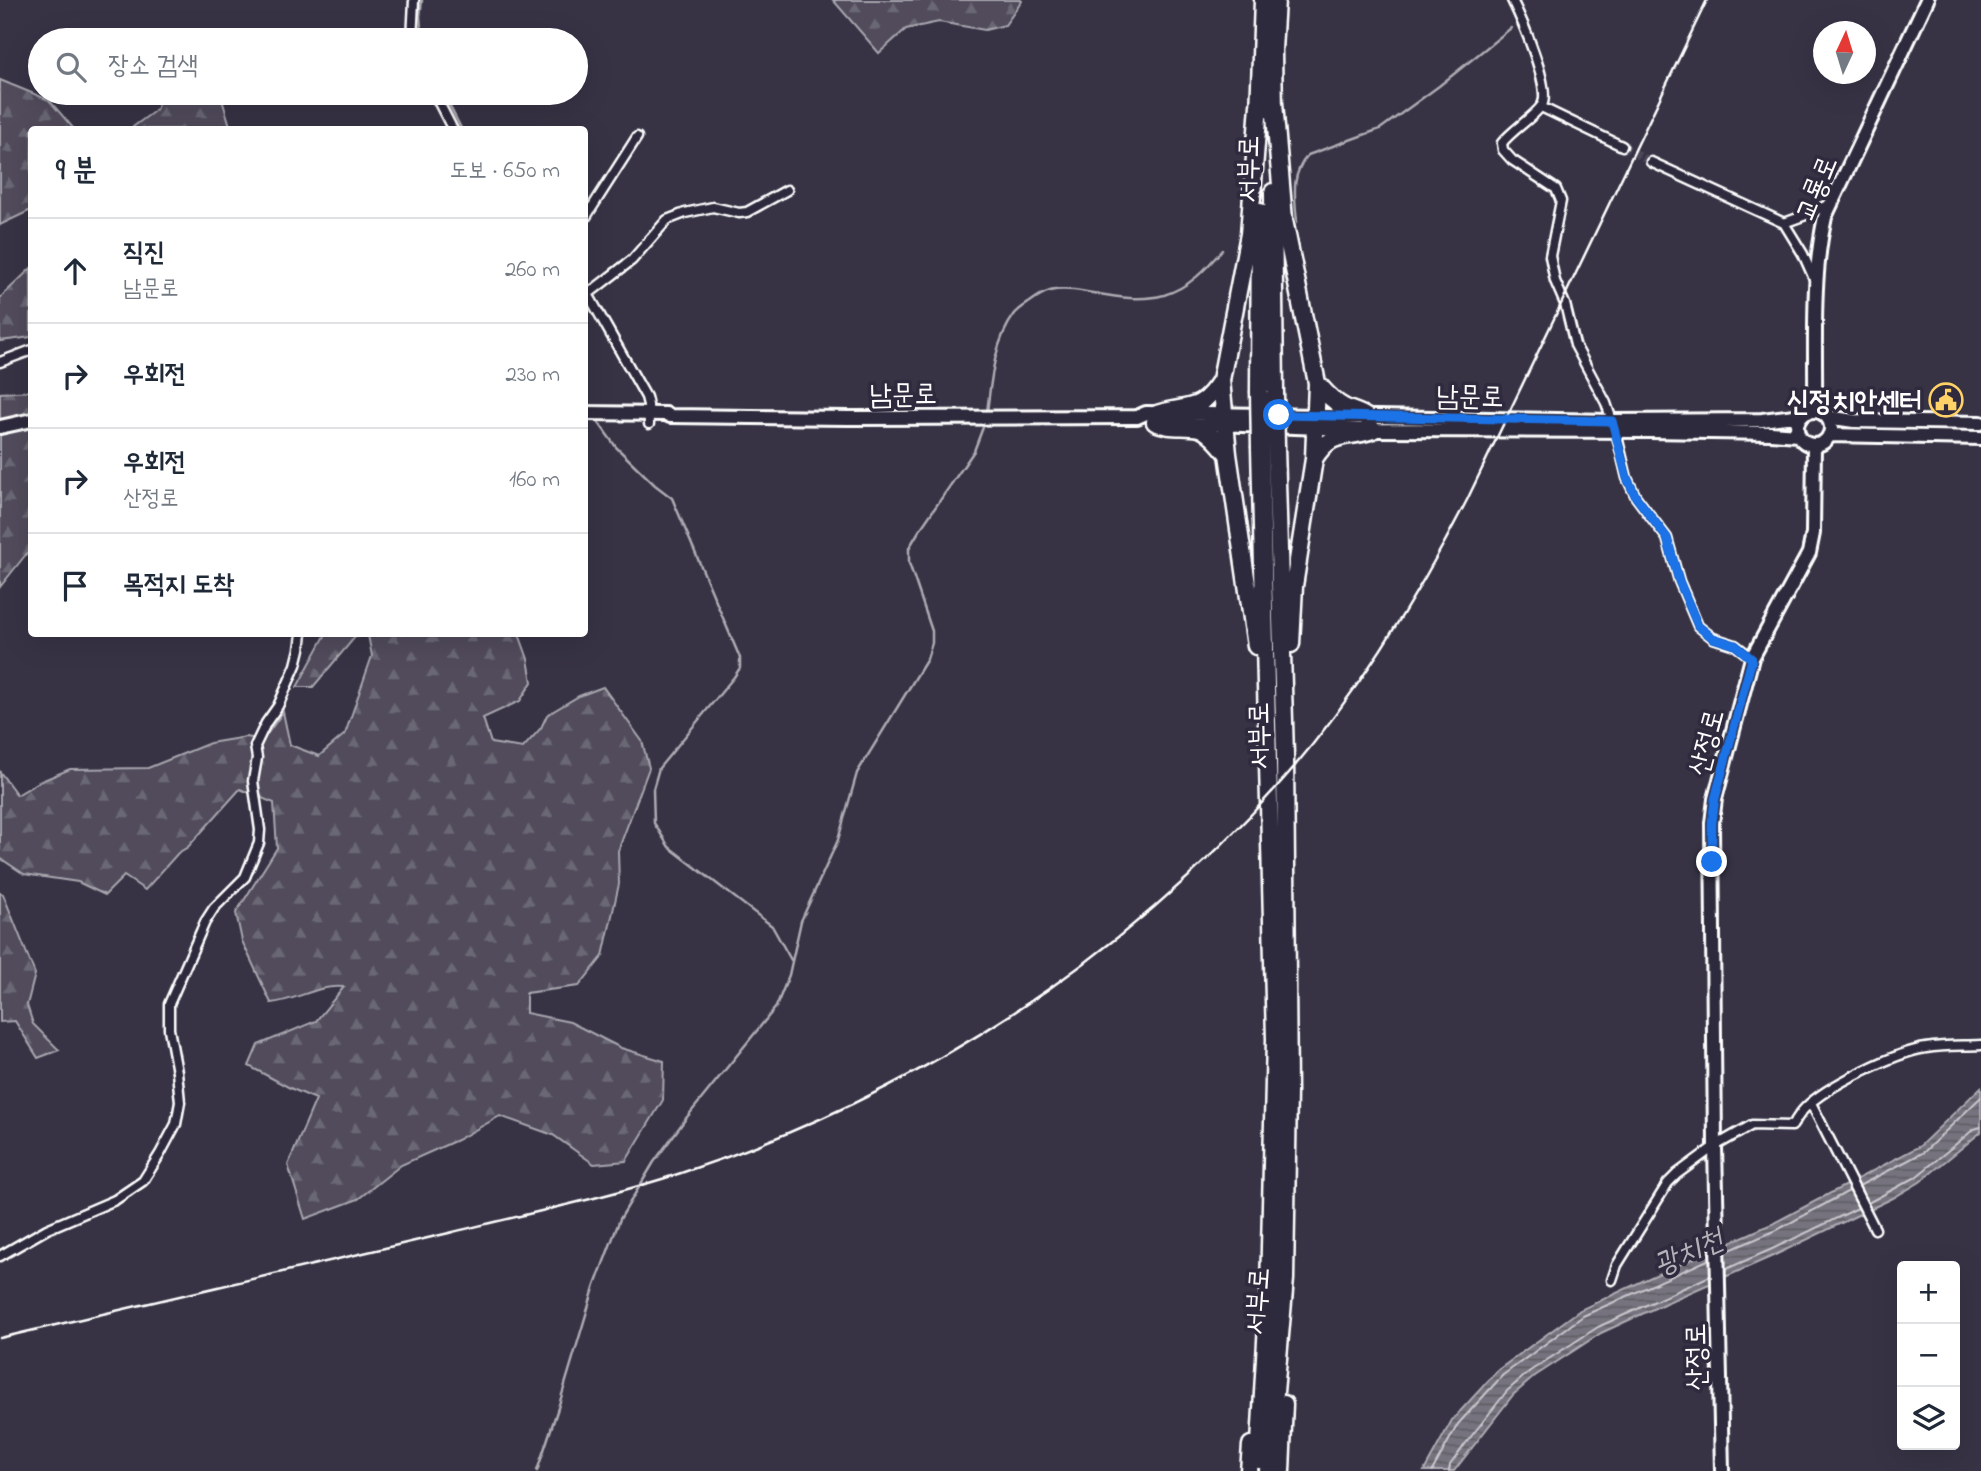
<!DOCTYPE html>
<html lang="ko">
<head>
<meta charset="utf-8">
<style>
  body { margin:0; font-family:"Indie Flower","Poor Story",sans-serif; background:#f2f2f3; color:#1f2937 }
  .controls { position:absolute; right:21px; bottom:21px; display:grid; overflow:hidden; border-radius:7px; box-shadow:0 7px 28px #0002 }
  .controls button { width:63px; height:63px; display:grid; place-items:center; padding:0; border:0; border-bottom:2px solid #e0e1e3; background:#fff; color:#1f2937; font:35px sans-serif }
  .compass { position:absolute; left:1813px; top:21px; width:63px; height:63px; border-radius:50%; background:#fff; box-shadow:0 7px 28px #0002; rotate:4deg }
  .stop { position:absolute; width:21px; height:21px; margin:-16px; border:5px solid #1a73e8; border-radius:50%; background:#fff }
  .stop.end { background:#1a73e8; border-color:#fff; box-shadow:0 2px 7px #0008 }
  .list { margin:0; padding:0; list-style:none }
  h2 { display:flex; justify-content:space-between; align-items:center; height:91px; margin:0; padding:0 28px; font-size:30px }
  h2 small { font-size:23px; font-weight:400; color:#747a83 }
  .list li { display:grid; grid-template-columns:46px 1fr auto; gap:21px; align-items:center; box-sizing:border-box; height:105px; padding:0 28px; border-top:2px solid #e0e1e3 }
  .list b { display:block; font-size:26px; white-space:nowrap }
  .list p { margin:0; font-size:23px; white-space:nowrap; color:#747a83 }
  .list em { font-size:23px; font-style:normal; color:#747a83 }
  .icon { flex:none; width:38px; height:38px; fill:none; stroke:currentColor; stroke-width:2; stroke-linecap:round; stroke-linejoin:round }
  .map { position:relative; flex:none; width:1981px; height:1471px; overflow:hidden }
  .search { position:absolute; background:#fff; box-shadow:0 7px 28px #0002; left:28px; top:28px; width:560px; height:77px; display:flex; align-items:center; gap:18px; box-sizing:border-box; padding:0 24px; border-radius:38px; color:#747a83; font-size:26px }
  .panel { position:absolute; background:#fff; box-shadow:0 7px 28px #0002; left:28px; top:126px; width:560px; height:511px; border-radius:7px }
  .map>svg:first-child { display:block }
  .forest { fill:url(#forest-firs); stroke:#a8a6ae; stroke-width:2 }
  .water { fill:url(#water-rules); stroke:#adabb2; stroke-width:2 }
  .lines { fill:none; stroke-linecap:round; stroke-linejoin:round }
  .shore { stroke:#c8c7cc; stroke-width:2 }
  .stream { stroke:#adabb2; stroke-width:2.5 }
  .street-tunnel { stroke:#4b4758; stroke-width:8; stroke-dasharray:8 4; stroke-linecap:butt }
  .street-casing { stroke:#fff; stroke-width:13 }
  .secondary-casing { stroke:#fff; stroke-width:18 }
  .primary-casing { stroke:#fff; stroke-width:18 }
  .highway-casing { stroke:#fff; stroke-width:21 }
  .street { stroke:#2f2a3d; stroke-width:8 }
  .secondary { stroke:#2f2a3d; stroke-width:12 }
  .primary { stroke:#2f2a3d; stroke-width:12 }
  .highway { stroke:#2f2a3d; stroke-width:16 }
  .rail { stroke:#fff; stroke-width:2.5 }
  .highway-bridge-casing { stroke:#fff; stroke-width:21; stroke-linecap:butt }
  .highway-bridge { stroke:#2f2a3d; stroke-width:16 }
  .route { stroke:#1a73e8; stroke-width:9 }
  .labels { text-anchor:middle; stroke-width:7; stroke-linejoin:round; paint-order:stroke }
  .street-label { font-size:28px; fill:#fff; stroke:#2f2a3d }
  .poi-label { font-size:28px; font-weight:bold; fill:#fff; stroke:#2f2a3d; text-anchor:end }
  .water-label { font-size:30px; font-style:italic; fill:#b4b2b9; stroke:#2f2a3d }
</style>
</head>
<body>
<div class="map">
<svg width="1981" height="1471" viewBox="0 0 1981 1471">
  <defs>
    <pattern id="forest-firs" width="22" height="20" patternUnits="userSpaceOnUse" patternTransform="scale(1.75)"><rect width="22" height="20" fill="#514c5c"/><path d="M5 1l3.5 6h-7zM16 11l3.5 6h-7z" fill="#6b6774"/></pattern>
    <pattern id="water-rules" width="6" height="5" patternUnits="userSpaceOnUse" patternTransform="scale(1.75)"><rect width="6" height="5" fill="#76737f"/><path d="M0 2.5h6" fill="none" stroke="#5f5e63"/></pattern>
  </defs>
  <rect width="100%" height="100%" fill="#373345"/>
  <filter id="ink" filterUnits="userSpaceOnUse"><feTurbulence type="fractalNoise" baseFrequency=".0143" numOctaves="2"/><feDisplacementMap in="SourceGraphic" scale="14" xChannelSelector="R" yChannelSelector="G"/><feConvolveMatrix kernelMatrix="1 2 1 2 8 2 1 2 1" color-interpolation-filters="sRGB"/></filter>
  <g filter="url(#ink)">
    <path class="forest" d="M833,0H1021L1022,1L1005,25L985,30L939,22L906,29L879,53Z
      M0,80L49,100L74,129L32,130L31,210L0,225Z
      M162,93H220L231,129H123H130L156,110Z
      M31,268V337L0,341V298Z
      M31,391V548L0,587V393Z
      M326,634H519L528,659L532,682L520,701L483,718L491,743L523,748L541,728L547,715L579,696L603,687L642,741L649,768L618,851L619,884L603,956L579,986L526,993V1013L570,1022L621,1048L664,1061L663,1100L626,1161L594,1164L553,1135L500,1116L457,1140L401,1165L358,1199L305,1219L288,1165L316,1099L290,1088L249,1066L258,1045L316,1021L344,987C318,984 296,1001 271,1003L242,941L236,913L277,848L274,803L240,789L188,847L178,853L145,890L124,876L105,895L78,882L24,874L0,858V772L17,795L39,782L70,769L148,768L210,743L246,737L263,740L283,712L290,745L319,756L345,734L372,656L368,635L355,637L313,687H297Z
      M0,893L3,894L35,974L27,1005L33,1024L59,1050L38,1058L15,1021L0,1022Z"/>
    <path class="water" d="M1981,1087V1132L1920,1182L1893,1198L1773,1256L1668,1302L1601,1333L1535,1376L1513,1395L1454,1471H1424L1452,1420L1498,1370L1580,1310L1649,1278L1774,1223L1920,1146Z"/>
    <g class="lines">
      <path class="shore" d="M1859,1186L1924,1152L1981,1097
        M1868,1203L1916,1177L1974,1129L1981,1127
        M1725,1252L1777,1230L1849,1191
        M1726,1269L1770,1250L1858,1208
        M1432,1471L1458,1424L1503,1375L1583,1316L1710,1259
        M1449,1471L1450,1465L1466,1443L1507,1391L1530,1371L1598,1327L1710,1276"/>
      <path class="stream" d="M422,0L420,16L422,40
        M443,93L462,130
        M1297,222C1295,197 1290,175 1308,155L1380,129L1439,86L1511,28
        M987,412C991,381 994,342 1014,315C1017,310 1024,306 1030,302C1046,290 1055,288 1074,290C1104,294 1135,303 1164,295C1190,287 1206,269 1222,250
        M596,419L616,447L655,485L672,498L740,658V668L734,677L659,768L653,789L654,823L669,847L772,926L791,960
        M537,1471L558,1408L594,1288L620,1219L654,1162L687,1117L776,1007L789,975L801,921L838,840L857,773L927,659L932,643V631L909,563V548L919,531L974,451L985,422"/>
      <path class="street-tunnel" d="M1622,146L1651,162"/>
      <defs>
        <path id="street" d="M1512,0C1521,18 1552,89 1542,105C1534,117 1512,130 1502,143L1503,150L1512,160L1556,189L1561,201L1550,256L1555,281L1565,304L1575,345L1606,403L1616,432L1627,478L1636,497L1667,538L1679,581L1698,626L1713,638L1735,645L1752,658
          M412,40L414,0
          M434,93L453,130
          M1541,107L1622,146
          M1651,162L1784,223
          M584,220L637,137
          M1815,281L1803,254L1784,223L1806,215L1830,204
          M584,287L646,397L648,405L649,424
          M588,294L632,260L667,220L685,213L713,207L739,213L747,212L787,190
          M0,362L32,350
          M1811,1103L1875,1229
          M0,1256L47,1229L115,1200L143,1181L160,1154L176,1124L180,1102L177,1072L169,1029V1004L205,922L214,908L245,877L259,843L260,830L253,781L257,758L255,746L266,723L278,706L296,665L300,649L302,634
          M1612,1280L1617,1265L1668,1183L1677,1174L1715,1146L1752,1125L1792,1126C1796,1120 1800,1113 1805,1108C1826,1086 1897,1052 1926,1048C1945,1045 1963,1046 1981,1045"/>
        <path id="secondary" d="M1815,411C1816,347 1811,280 1825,217L1927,0
          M1722,1471L1715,1146L1712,823L1715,799L1752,658L1809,553L1813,533L1814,445"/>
        <path id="primary" d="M1797 428a17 17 0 1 1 34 0a17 17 0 1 1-34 0Z
          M584,413L666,414L670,416L849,418L1137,417L1146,413L1612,421L1762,420L1802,415
          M1827,417L1854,421L1981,423
          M1192,423L1373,430L1649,431L1771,433L1798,435
          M0,427L32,420
          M1829,435L1981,438"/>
        <path id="highway" d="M1274,103L1284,220L1317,383L1314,459L1294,586L1291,644
          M1259,113L1263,0
          M1274,114L1273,50L1276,0
          M1273,192L1275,393
          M1317,383C1325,392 1333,402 1344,407C1351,411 1359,412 1366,417
          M1259,391L1260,212
          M1157,414C1190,404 1199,414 1221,380
          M1155,422C1170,429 1184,425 1199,428C1211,432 1220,445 1228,454
          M1314,459C1333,429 1344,440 1373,430
          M1256,646L1228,454L1221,380L1249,234L1259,105
          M1259,1460L1269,1290L1275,1039L1260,448
          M1249,1471L1251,1445
          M1268,1471L1285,1279L1288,1090L1285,755L1276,447
          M1281,1471L1284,1404"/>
      </defs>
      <use href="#street" class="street-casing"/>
      <use href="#secondary" class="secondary-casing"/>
      <use href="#primary" class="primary-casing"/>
      <use href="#highway" class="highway-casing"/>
      <use href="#street" class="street"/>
      <use href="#secondary" class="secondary"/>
      <use href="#primary" class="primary"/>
      <use href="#highway" class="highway"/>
      <path class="rail" d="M0,1338C149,1302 299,1269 449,1233C526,1214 605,1198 681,1173C914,1096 1126,960 1288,774C1359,692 1417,597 1467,500L1707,0"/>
      <defs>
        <path id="highway-bridge" d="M1259,391L1260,448
          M1275,393L1276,447"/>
      </defs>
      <use href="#highway-bridge" class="highway-bridge-casing"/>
      <use href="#highway-bridge" class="highway-bridge"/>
    </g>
  </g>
  <g class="lines" filter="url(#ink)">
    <path class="route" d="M1279,415L1612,421L1627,478L1636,497L1667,538L1679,581L1698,626L1713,638L1735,645L1752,659L1715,799L1712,823V862"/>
  </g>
  <defs>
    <symbol id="civic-ring" viewBox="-11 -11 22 22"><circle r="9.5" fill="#2f2a3d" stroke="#ffd166" stroke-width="1.5"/><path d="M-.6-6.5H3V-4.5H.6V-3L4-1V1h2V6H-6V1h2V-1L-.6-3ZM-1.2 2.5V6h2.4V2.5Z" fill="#ffd166"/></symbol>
  </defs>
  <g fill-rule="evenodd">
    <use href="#civic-ring" x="1927" y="381" width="38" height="38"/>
  </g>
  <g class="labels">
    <g class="street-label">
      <text transform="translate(1247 169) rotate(-89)" y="10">서부로</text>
      <text transform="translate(1815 188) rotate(-68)" y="10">교룡로</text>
      <text transform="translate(903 393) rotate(-1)" y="10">남문로</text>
      <text transform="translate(1470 395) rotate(1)" y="10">남문로</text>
      <text transform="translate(1258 736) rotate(-91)" y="10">서부로</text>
      <text transform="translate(1705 742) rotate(-75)" y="10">산정로</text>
      <text transform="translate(1256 1301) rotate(-86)" y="10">서부로</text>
      <text transform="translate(1695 1357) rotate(-91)" y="10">산정로</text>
    </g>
    <g class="poi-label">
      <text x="1922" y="410">신정치안센터</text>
    </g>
    <g class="water-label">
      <text transform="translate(1688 1251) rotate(-24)" y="10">광치천</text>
    </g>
  </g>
</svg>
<div class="controls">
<button>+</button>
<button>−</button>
<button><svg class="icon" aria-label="layers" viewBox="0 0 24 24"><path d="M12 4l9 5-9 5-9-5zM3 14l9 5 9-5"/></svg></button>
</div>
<svg class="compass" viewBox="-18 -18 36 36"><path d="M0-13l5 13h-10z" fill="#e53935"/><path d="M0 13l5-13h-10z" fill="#747a83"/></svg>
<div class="stop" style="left:1279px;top:415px"></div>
<div class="stop end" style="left:1712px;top:862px"></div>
<div class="search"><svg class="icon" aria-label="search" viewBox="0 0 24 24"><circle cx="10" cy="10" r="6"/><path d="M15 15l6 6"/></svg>장소 검색</div>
<section class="panel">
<h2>9 분<small>도보 · 650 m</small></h2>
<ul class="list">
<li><svg class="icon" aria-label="ahead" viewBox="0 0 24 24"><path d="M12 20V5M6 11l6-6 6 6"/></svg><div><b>직진</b><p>남문로</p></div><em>260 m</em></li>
<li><svg class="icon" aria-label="right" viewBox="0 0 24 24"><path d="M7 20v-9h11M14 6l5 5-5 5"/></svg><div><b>우회전</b></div><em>230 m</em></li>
<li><svg class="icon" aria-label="right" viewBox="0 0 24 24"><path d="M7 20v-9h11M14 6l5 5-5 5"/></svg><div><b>우회전</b><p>산정로</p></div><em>160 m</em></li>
<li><svg class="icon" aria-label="arrive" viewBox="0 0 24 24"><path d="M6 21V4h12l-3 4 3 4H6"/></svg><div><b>목적지 도착</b></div></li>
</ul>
</section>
</div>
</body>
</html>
